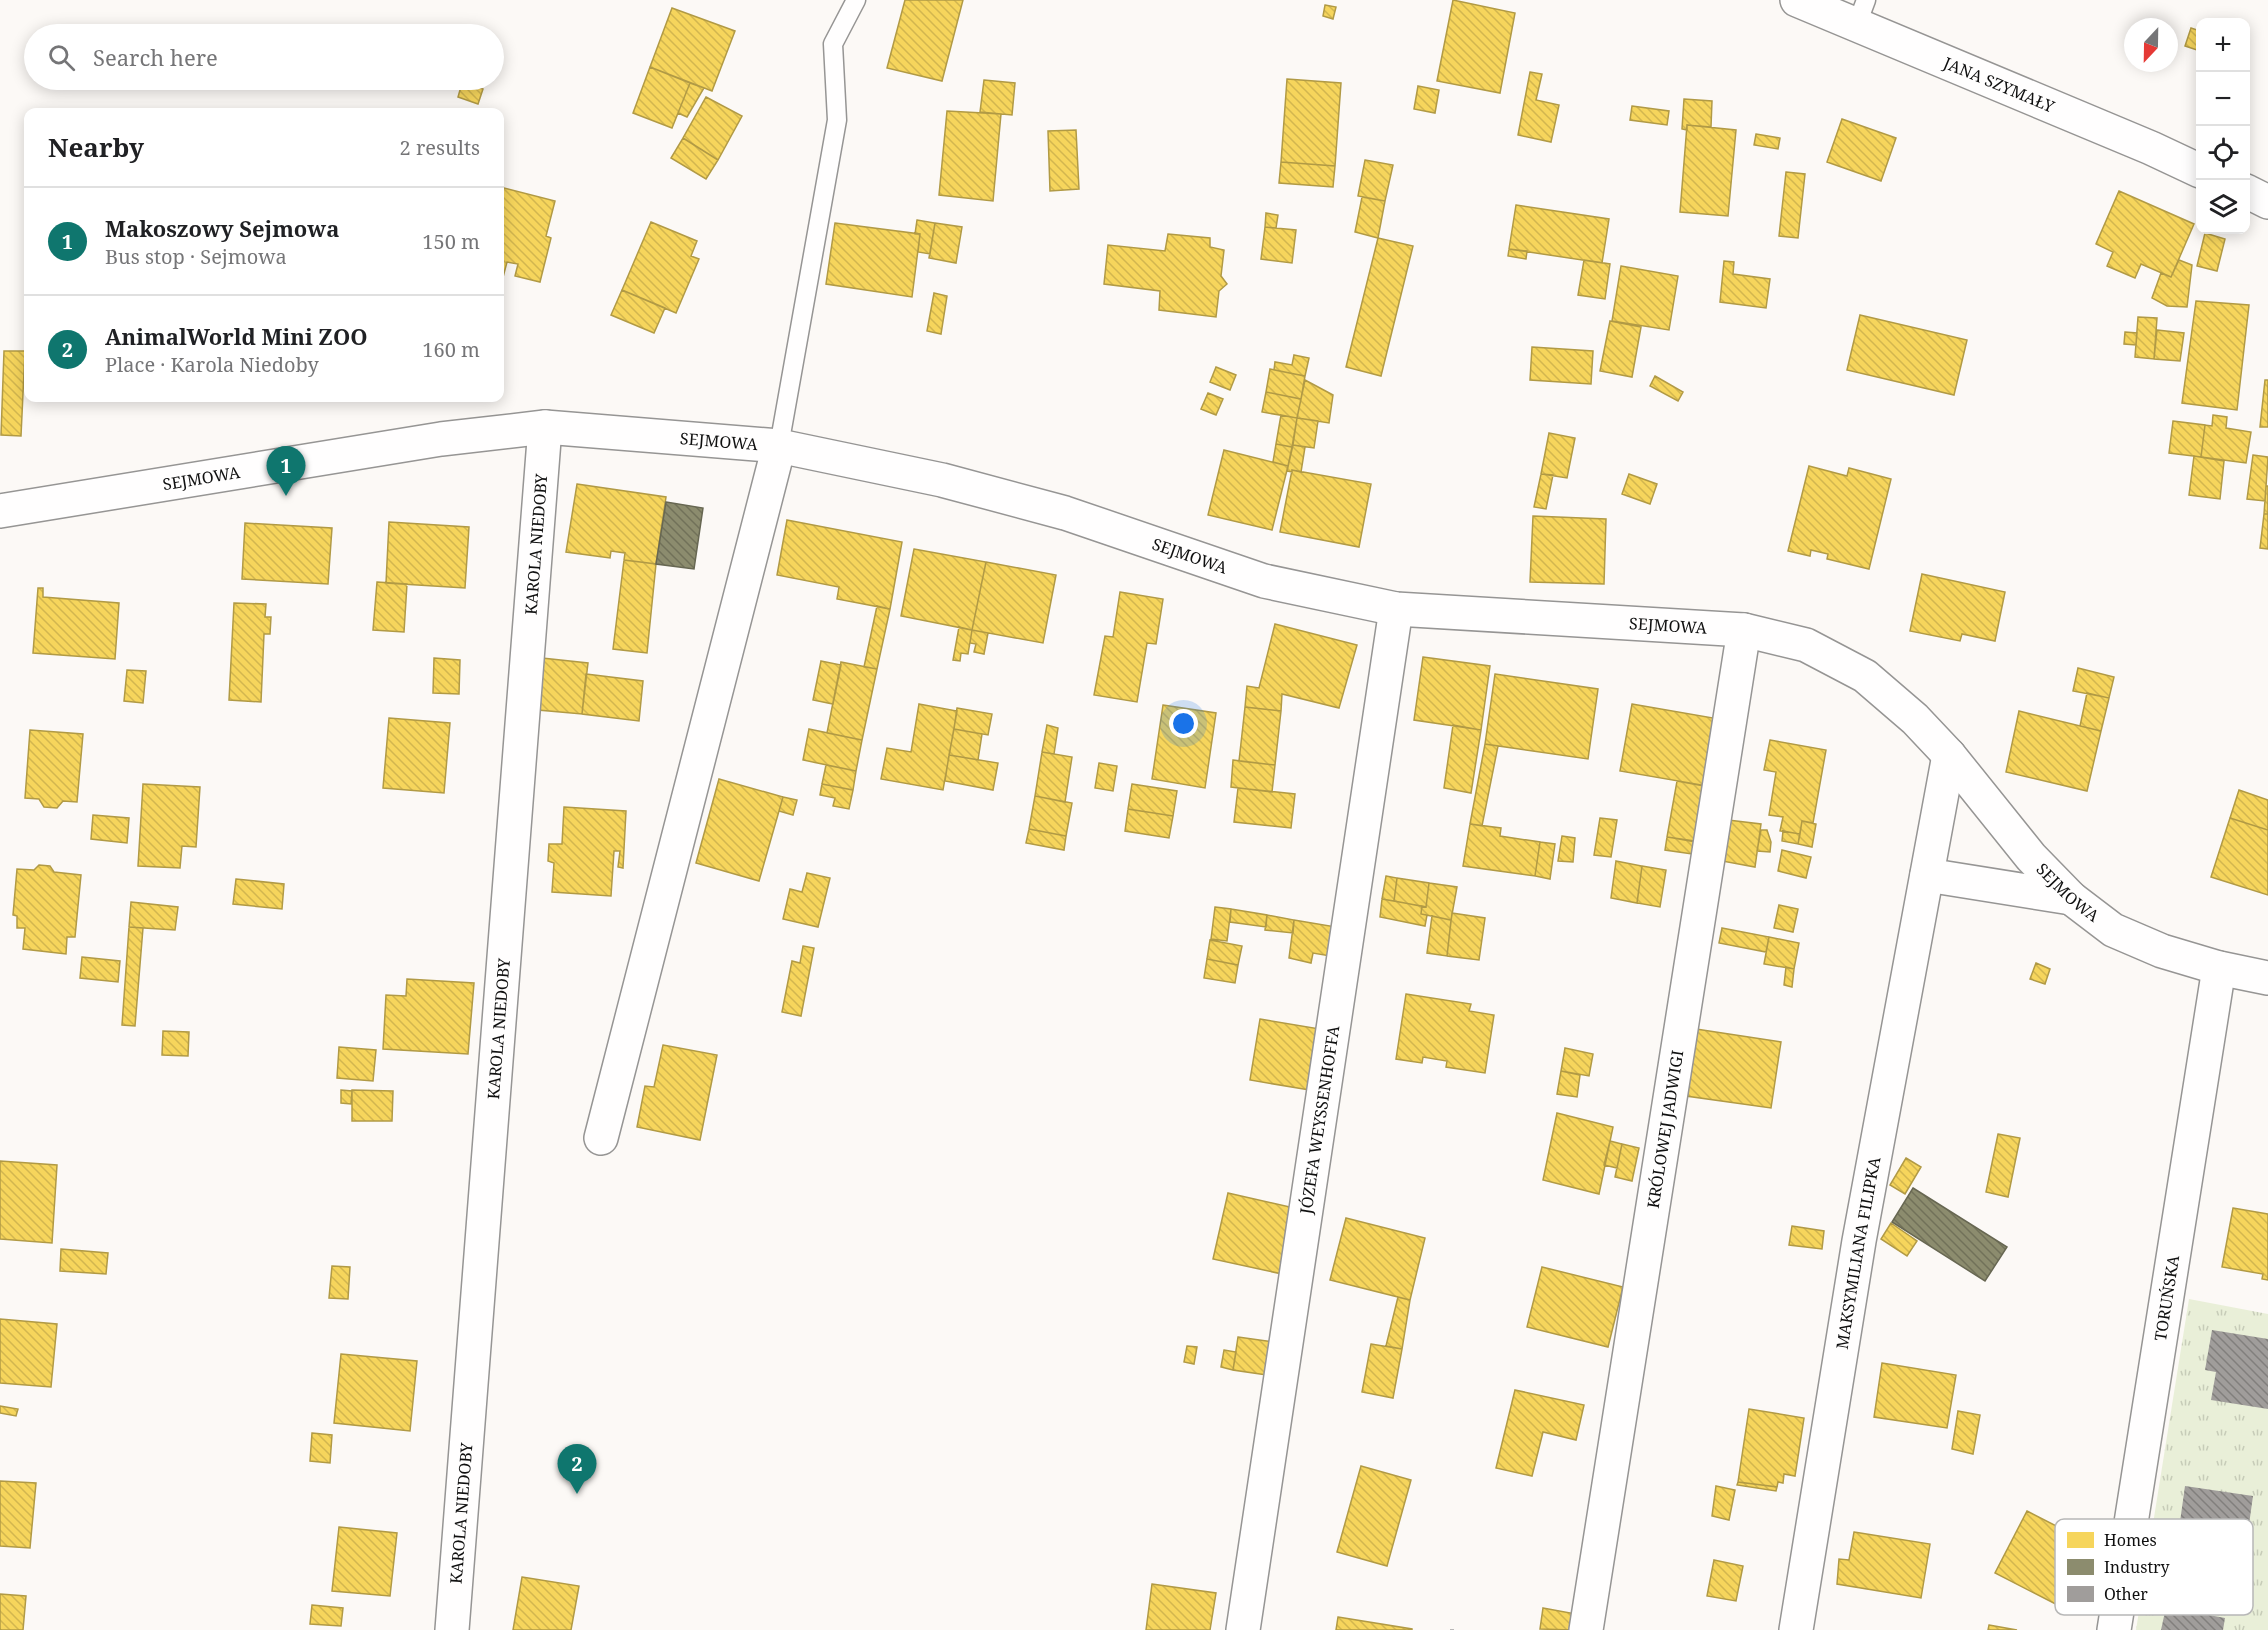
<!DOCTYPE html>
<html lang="en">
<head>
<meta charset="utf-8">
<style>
  body { margin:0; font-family:"Noto Serif",serif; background:#f6f6f6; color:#202124 }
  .controls { position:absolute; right:18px; top:18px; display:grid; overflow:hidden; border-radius:12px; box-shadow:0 3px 15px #0003 }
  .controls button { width:54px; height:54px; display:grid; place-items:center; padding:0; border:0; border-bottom:2px solid #e0e0e0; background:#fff; color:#202124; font:30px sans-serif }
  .compass { position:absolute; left:2124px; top:18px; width:54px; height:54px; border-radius:50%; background:#fff; box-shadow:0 3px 15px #0003; rotate:202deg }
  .you { position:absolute; left:1184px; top:724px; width:21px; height:21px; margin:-15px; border:4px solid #fff; border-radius:50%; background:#1a73e8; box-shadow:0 0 0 9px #1a73e833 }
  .badge { display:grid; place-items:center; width:39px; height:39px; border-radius:50%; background:#0f766e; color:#fff; font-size:20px; font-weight:700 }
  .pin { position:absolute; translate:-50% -50px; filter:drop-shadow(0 2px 3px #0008) }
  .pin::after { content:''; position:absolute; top:32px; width:21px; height:18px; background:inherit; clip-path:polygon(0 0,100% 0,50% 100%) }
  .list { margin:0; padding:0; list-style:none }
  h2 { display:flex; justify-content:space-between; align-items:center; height:78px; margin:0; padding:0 24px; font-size:26px }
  h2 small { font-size:20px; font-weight:400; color:#757577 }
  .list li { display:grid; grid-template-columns:39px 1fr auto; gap:18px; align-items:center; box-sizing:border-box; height:108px; padding:0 24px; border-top:2px solid #e0e0e0 }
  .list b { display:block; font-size:22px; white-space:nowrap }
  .list p { margin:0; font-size:20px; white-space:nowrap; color:#757577 }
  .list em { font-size:20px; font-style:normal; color:#757577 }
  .icon { flex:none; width:33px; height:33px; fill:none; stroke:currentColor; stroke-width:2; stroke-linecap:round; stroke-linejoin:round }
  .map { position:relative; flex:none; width:2268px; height:1630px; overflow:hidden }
  .search { position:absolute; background:#fff; box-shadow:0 3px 15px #0003; left:24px; top:24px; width:480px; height:66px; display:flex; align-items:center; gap:15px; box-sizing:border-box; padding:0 21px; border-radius:33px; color:#757577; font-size:22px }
  .panel { position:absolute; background:#fff; box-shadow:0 3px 15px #0003; left:24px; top:108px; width:480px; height:294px; border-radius:12px }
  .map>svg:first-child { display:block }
  .grass { fill:url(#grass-tufts) }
  .homes { fill:url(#homes-back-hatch); stroke:#b19a45; stroke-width:1.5 }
  .industry { fill:url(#industry-back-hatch); stroke:#676752; stroke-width:1.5 }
  .building { fill:url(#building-back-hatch) }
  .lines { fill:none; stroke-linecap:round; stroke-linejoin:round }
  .lane-casing { stroke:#969594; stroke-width:21 }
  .street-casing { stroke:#969594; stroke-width:36 }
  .path { stroke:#b9b8b8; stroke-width:4; stroke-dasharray:6 3; stroke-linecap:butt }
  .lane { stroke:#fffefe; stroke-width:18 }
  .street { stroke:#fffefe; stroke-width:33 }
  .labels { text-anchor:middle; stroke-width:6; stroke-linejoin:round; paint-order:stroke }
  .street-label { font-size:16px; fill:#101010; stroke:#fff }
  .key { fill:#fff; stroke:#b7b7b7; stroke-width:1.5 }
  .key-label { font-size:16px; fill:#101010 }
</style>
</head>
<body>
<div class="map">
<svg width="2268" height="1630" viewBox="0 0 2268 1630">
  <defs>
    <pattern id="grass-tufts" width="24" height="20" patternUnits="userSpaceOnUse" patternTransform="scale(1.5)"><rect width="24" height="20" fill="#e9efd8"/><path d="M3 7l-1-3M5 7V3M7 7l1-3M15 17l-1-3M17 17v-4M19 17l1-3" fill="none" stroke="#c7ccb8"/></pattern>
    <pattern id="homes-back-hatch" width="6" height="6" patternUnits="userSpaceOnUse" patternTransform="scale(1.5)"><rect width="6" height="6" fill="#f6d55c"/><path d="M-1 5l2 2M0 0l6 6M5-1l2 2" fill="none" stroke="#d2b64f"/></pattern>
    <pattern id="industry-back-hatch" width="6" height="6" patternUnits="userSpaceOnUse" patternTransform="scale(1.5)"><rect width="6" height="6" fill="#8c8c6e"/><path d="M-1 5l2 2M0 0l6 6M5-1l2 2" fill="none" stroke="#717159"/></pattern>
    <pattern id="building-back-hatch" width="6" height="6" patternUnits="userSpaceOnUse" patternTransform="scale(1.5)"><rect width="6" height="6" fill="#a09d9b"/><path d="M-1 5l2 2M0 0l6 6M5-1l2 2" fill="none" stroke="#817f7d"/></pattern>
  </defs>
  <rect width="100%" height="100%" fill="#fcf9f6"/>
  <path class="grass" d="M2189,1299L2268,1314V1630H2136Z"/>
  <path class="homes" d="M905,0H963L942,81L887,68Z
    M1453,0L1515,13L1500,93L1437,81Z
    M1325,5L1336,7L1333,19L1323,16Z
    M672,8L735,31L712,91L650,67Z
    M2191,28L2200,31V51L2185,46Z
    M650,67L690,83L672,128L633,113Z
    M1530,72L1542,74L1536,100L1559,105L1551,142L1518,135Z
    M1287,79L1341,83L1335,166L1281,162Z
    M984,80L1015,83L1012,115L980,112Z
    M462,83L483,89L478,104L458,97Z
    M690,83L704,88L687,117L678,113Z
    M1418,86L1439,90L1435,113L1414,109Z
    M706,97L742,116L718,160L683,138Z
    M1684,99L1712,101L1711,127L1687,125V130L1682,129Z
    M1632,106L1669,111L1667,125L1630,120Z
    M947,111L1001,114L993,201L939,195Z
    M1842,119L1896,138L1881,181L1827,162Z
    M1687,125L1736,130L1728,216L1680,212Z
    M1076,130L1079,189L1050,191L1048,131Z
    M1756,134L1780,138L1778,149L1754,145Z
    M683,138L718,160L706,179L671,158Z
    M1365,160L1393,165L1385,201L1358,196Z
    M1281,162L1335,166L1333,187L1279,183Z
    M1786,172L1805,174L1798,238L1779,236Z
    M500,187L555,201L546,236L551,238L540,282L515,276L518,264L507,262L501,285H500Z
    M2119,191L2194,224L2171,277L2141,264L2135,278L2107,266L2113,252L2096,244Z
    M1362,197L1385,201L1378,238L1355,232Z
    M1516,205L1609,219L1602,263L1509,249Z
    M1266,213L1278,215L1276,228L1265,227Z
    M917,220L935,223L930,254L918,252L920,234H915Z
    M651,222L697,241L691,256L699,259L676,313L622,290Z
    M835,223L920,234L912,297L826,284Z
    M935,223L962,227L956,263L929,258Z
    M1265,227L1296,230L1292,263L1261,259Z
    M2205,233L2225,239L2217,271L2197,266Z
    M1168,234L1210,238V247L1224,250L1221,276L1227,284L1219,291L1216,317L1159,310L1160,291L1104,284L1108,245L1165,251Z
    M1378,238L1413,246L1381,376L1346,367Z
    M1509,249L1527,251L1526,259L1508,256Z
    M1584,260L1610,264L1605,299L1578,295Z
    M2179,260L2192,265L2187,307L2167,306L2152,298L2161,273L2171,277Z
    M1724,261L1734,262L1733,274L1770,279L1766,308L1720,302Z
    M1621,266L1678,276L1669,330L1612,321Z
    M622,290L665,308L654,333L611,315Z
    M934,293L947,296L941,334L927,331Z
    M2196,301L2249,305L2237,410L2182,403Z
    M1860,315L1967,340L1954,395L1847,370Z
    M2138,317L2157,318L2154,359L2135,357Z
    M1610,321L1641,327L1632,377L1600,371Z
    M2157,330L2184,333L2180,361L2154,359Z
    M2125,332L2137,333L2136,345L2124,344Z
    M1532,347L1593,351L1591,384L1530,380Z
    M4,351H25L21,436L1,435Z
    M1294,355L1309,358L1305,376L1274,370L1275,362L1292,365Z
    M1216,367L1236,375L1230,390L1210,382Z
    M1270,369L1305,376L1301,399L1266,392Z
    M1655,376L1683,392L1678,401L1650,386Z
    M1305,380L1333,395L1329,423L1297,418Z
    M2265,380H2268V427H2260Z
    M1266,392L1301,399L1297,418L1262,412Z
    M1208,393L1223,399L1216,415L1201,409Z
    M1281,415L1297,418L1292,447L1276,444Z
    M2213,415L2227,417L2226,428L2251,432L2246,463L2201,457L2205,425L2212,426Z
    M1297,418L1318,421L1314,448L1293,445Z
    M2173,421L2205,425L2201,457L2169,453Z
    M1549,433L1575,438L1567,478L1541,474Z
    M1276,444L1292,447L1288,466L1273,462Z
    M1293,445L1305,447L1301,472L1292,470V472L1287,471Z
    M1224,450L1288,466L1272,530L1208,515Z
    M2253,455L2268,457L2265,501L2247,499Z
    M2194,456L2224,461L2220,499L2189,495Z
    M1809,466L1847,476L1849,468L1891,479L1869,569L1827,559L1828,554L1811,550L1810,556L1788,551Z
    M1292,470L1371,484L1359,547L1280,532Z
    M1541,474L1553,475L1546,509L1534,507Z
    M1629,474L1657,484L1650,504L1622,494Z
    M577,484L666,497L656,564L624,560L625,553L611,551L610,558L566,552Z
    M2266,486H2268V514H2264Z
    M2264,514H2268V549L2260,548Z
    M1533,516L1606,519L1604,584L1530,582Z
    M787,520L902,542L890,609L837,599L839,587L777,575Z
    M389,522L469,527L465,588L386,583Z
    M245,523L332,528L328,584L242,579Z
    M914,549L986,562L972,630L901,616Z
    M624,560L656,564L647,653L613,649Z
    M986,562L1056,575L1043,643L972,630Z
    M1922,574L2005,592L1995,641L1962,634L1960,641L1910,631Z
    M377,582L407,584L404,632L373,630Z
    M38,588H43V597L119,603L115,659L33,653Z
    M1120,592L1163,599L1156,644L1147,643L1137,702L1094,695L1105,636L1113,637Z
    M234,603L266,604L265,617H271L270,634H264L261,702L229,700Z
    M877,606L890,609L877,669L864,667Z
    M1275,624L1357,645L1339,708L1282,694L1281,711L1245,707L1247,686L1259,688Z
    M959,627L972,630L968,654L961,653L960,661L953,660Z
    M972,630L988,633L984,654L974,652L976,644L970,643Z
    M1423,657L1490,666L1481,730L1414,720Z
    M434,658L460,660L459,694L433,693Z
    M542,658L588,663L582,714L538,710Z
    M821,661L841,665L833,704L813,700Z
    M841,662L877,669L862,740L827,733Z
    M2078,668L2114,677L2109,698L2073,691Z
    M127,670L146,671L143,703L124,701Z
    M586,674L643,681L639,721L582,714Z
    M1495,674L1598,689L1588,759L1485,744Z
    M2087,693L2109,698L2101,731L2080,726Z
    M919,704L957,711L943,790L881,779L887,748L911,752Z
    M1632,704L1719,719L1707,786L1620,771Z
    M1163,705L1216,713L1205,788L1152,779Z
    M1245,707L1281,711L1275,765L1239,761Z
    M957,708L992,714L988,735L954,729Z
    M2019,711L2101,731L2087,791L2006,772Z
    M389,718L450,723L444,793L383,788Z
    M1047,725L1058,728L1054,754L1042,752Z
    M1453,725L1481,730L1471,793L1444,788Z
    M809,729L862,740L856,771L803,760Z
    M954,729L982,734L978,760L949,755Z
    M30,730L83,734L77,802L63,801L57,808L44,807L39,799L25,798Z
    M1770,740L1826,750L1813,823L1802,821L1800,834L1780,831L1783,817L1769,815L1776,772L1764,770Z
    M1485,744L1498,746L1482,826L1470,824Z
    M1042,752L1072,757L1065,802L1035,796Z
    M949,755L998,763L993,790L945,781Z
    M1233,760L1275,765L1272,792L1231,787Z
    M1099,763L1117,766L1113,791L1095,788Z
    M826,765L856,771L853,790L822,784Z
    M719,779L783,797L759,881L696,863Z
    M1677,781L1704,786L1695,842L1667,837Z
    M143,784L200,787L196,847L182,846L180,868L138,866Z
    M822,784L853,790L849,809L833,806L835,798L820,795Z
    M1132,784L1177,791L1173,816L1128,809Z
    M1238,788L1295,794L1291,828L1234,822Z
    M2239,790L2268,800V830L2230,818Z
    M1035,796L1072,803L1066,836L1029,829Z
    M783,797L797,800L793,815L779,811Z
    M564,807L626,811L623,868L618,867L620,851H614L611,896L552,892L554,863L548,861L549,844H562Z
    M1128,809L1173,816L1169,838L1125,831Z
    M93,815L129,818L127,843L91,839Z
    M1600,818L1617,820L1611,857L1594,855Z
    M2230,818L2268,830V895L2211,877Z
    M1728,820L1761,824L1755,867L1722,861Z
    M1802,821L1816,824L1812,847L1798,844Z
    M1470,824L1501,828L1500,836L1540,842L1535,876L1463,866Z
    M1029,829L1066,836L1064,850L1026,843Z
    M1761,830H1767L1771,842L1770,852L1757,851Z
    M1783,831L1800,834L1798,844L1782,841Z
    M1562,836L1575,838L1573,862L1558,861Z
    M1667,837L1701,842L1699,855L1665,850Z
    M1540,842L1555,844L1550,879L1535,876Z
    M1782,850L1811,857L1806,878L1778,871Z
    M1616,861L1642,866L1637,903L1611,898Z
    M39,865L50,866L54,872L81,875L75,937H67L66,954L23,949L25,928H17V916L13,915L17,869L34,870Z
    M1642,866L1666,870L1660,907L1637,903Z
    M807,873L830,878L818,927L783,919L790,889L802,892Z
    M1386,876L1397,878L1394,901L1382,899Z
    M1397,878L1429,883L1426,907L1394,901Z
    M236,879L284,884L282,909L233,904Z
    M1429,883L1457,887L1451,920L1421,914L1422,906L1426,907Z
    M1382,899L1422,906L1421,914L1427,915L1425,926L1380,917Z
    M131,902L178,907L175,930L129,927Z
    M1779,905L1798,909L1793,932L1774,928Z
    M1215,907L1231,909L1227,941L1211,939Z
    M1231,909L1267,915L1266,927L1230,922Z
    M1452,913L1485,918L1479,960L1447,956Z
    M1267,915L1294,920L1293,933L1265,930Z
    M1432,916L1451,920L1447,956L1427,953Z
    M1294,920L1342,928L1336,957L1313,953L1311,963L1289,958Z
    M129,927L143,928L135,1026L122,1025Z
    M1722,928L1769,937L1766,952L1719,943Z
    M1769,937L1799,943L1794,969L1764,964Z
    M1210,940L1242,946L1238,965L1207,959Z
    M803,946L814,948L801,1016L782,1012L792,961L800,963Z
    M82,957L120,961L118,982L80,978Z
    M1207,959L1238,965L1235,983L1204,978Z
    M2036,963L2050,969L2045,984L2030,979Z
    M1786,967L1794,969L1792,987L1784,985Z
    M407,979L474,983L468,1054L383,1049L386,995L406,996Z
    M1406,994L1471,1004L1469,1011L1494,1015L1485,1073L1446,1067L1447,1061L1423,1057L1422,1063L1396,1059Z
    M1260,1019L1326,1030L1315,1091L1250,1080Z
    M1696,1029L1781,1042L1771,1108L1686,1096Z
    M163,1031L189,1032L188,1056L162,1055Z
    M663,1045L717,1055L700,1140L637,1127L645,1086L654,1087Z
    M339,1047L376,1050L373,1081L337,1078Z
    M1565,1048L1593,1054L1589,1076L1561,1071Z
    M1561,1071L1580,1075L1577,1097L1557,1094Z
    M341,1090L352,1091L351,1104L341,1103Z
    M352,1090L393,1091L392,1121H352Z
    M1557,1113L1613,1127L1599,1194L1543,1180Z
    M1998,1134L2020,1138L2008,1197L1986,1192Z
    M1610,1141L1622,1144L1617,1168L1604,1165Z
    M1622,1144L1639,1148L1632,1181L1615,1177Z
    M1906,1158L1921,1167L1905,1194L1890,1185Z
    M0,1161L57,1165L52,1243L0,1239Z
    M1228,1193L1312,1212L1296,1277L1213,1259Z
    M2233,1208L2268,1214V1280L2262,1279L2263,1274L2222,1267Z
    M1346,1218L1425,1238L1410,1300L1330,1280Z
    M1891,1223L1917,1241L1907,1256L1881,1239Z
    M1792,1226L1824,1231L1822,1249L1789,1245Z
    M61,1249L108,1253L106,1274L60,1271Z
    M332,1266L350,1267L348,1299L329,1298Z
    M1542,1267L1623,1287L1608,1347L1527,1327Z
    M1398,1297L1410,1300L1402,1349L1386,1346Z
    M0,1319L57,1324L51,1387L0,1383Z
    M1238,1337L1273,1342L1281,1377L1233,1370Z
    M1371,1344L1402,1349L1393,1398L1362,1392Z
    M1187,1346L1197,1347L1194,1364L1184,1362Z
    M1224,1350L1236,1352L1233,1370L1221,1367Z
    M341,1354L417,1361L410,1431L334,1423Z
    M1882,1363L1956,1375L1947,1428L1874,1417Z
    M1515,1390L1584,1405L1576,1440L1543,1432L1532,1476L1496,1468Z
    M0,1406L18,1409L16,1416L0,1413Z
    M1749,1409L1804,1418L1795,1476L1784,1474L1783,1483L1778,1482L1777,1487L1738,1482Z
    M1958,1411L1980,1415L1973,1454L1952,1449Z
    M312,1433L332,1435L330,1463L310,1461Z
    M1361,1466L1411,1480L1387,1566L1337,1552Z
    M0,1481L36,1483L30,1548L0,1546Z
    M1738,1482L1777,1487L1776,1491L1737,1485Z
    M1716,1486L1735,1490L1729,1520L1712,1516Z
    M2027,1511L2107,1552L2075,1614L1995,1573Z
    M339,1527L397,1533L390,1596L332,1591Z
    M1854,1532L1930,1544L1921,1598L1837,1584L1839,1559L1849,1560Z
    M1714,1560L1743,1566L1736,1601L1707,1596Z
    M522,1577L579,1586L571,1630H513Z
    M1152,1584L1216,1593L1210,1630H1146Z
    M0,1594L26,1596L23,1630H0Z
    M312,1605L343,1608L341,1626L310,1624Z
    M1543,1608L1576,1614L1573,1630L1540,1629Z
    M1338,1617L1412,1629V1630H1336Z
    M1989,1625L2017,1630H1988Z"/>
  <path class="industry" d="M666,502L703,508L694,569L656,564Z
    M1913,1188L2007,1247L1985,1281L1892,1222Z"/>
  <path class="building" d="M2212,1330L2268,1339V1409L2211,1400L2216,1372L2205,1370Z
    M2185,1486L2253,1496L2242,1575L2174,1565Z
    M2166,1607L2225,1618L2223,1630H2161Z"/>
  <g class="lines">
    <defs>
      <path id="lane" d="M1857,24L1866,0
        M779,446L837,120L833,44L856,0"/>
      <g id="street">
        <path id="s1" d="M1797,0L2151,148L2200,171"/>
        <path d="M2246,191L2268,202"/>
        <path id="s2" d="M0,511L441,439L545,427L779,446L942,480L1065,513L1264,581L1396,609L1744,630L1806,645L1865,676L1915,719L1949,755L2031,857L2071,898L2113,930L2162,951L2219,968L2268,978"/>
        <path d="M1927,875L2071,898"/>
        <path d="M601,1138L779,446"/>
        <path id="s3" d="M452,1630L545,427"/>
        <path id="s4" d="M1243,1630L1396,609"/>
        <path id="s5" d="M1586,1630L1744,630"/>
        <path id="s6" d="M1796,1630L1859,1241L1949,755"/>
        <path id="s7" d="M2114,1630L2219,968"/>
      </g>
    </defs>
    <use href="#lane" class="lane-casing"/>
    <use href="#street" class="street-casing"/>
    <path class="path" d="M1452,1630V1629"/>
    <use href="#lane" class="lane"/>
    <use href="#street" class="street"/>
  </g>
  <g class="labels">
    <g class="street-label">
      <text dy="6" stroke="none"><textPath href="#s1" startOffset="219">JANA SZYMAŁY</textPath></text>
      <text dy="6" stroke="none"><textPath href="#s2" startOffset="726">SEJMOWA</textPath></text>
      <text dy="6" stroke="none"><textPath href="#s2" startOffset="204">SEJMOWA</textPath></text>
      <text dy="6" stroke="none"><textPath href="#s3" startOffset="1089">KAROLA NIEDOBY</textPath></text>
      <text dy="6" stroke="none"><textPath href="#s2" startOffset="1212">SEJMOWA</textPath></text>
      <text dy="6" stroke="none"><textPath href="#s2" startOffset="1698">SEJMOWA</textPath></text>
      <text dy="6" stroke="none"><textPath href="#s2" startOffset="2202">SEJMOWA</textPath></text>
      <text dy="6" stroke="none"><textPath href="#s3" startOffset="603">KAROLA NIEDOBY</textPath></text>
      <text dy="6" stroke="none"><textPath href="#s4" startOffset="516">JÓZEFA WEYSSENHOFFA</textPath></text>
      <text dy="6" stroke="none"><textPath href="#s5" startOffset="507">KRÓLOWEJ JADWIGI</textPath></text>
      <text dy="6" stroke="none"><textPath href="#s6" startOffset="382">MAKSYMILIANA FILIPKA</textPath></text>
      <text dy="6" stroke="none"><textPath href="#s7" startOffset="336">TORUŃSKA</textPath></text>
      <text dy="6" stroke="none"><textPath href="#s3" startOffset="117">KAROLA NIEDOBY</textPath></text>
    </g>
  </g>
  <rect x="2055" y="1519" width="198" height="96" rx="9" class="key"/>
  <rect x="2067" y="1532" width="27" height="16" fill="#f6d55c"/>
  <rect x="2067" y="1559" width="27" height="16" fill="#8c8c6e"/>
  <rect x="2067" y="1586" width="27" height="16" fill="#a09d9b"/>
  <g class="key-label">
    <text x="2104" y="1546">Homes</text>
    <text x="2104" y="1573">Industry</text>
    <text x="2104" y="1600">Other</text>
  </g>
</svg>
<div class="controls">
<button>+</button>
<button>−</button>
<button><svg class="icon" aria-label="locate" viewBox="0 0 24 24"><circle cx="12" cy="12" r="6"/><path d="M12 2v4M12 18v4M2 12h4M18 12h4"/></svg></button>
<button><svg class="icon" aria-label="layers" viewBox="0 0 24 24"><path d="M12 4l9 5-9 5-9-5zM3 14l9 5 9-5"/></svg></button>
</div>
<svg class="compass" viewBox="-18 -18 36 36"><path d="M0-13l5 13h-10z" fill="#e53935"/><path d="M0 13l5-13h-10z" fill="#757577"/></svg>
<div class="you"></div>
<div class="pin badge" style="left:286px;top:496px">1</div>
<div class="pin badge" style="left:577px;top:1494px">2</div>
<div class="search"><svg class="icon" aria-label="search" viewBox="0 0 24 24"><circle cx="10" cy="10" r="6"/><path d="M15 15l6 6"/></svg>Search here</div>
<section class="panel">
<h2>Nearby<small>2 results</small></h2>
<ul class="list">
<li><span class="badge">1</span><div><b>Makoszowy Sejmowa</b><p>Bus stop · Sejmowa</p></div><em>150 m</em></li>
<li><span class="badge">2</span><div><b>AnimalWorld Mini ZOO</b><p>Place · Karola Niedoby</p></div><em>160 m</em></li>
</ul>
</section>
</div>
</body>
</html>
